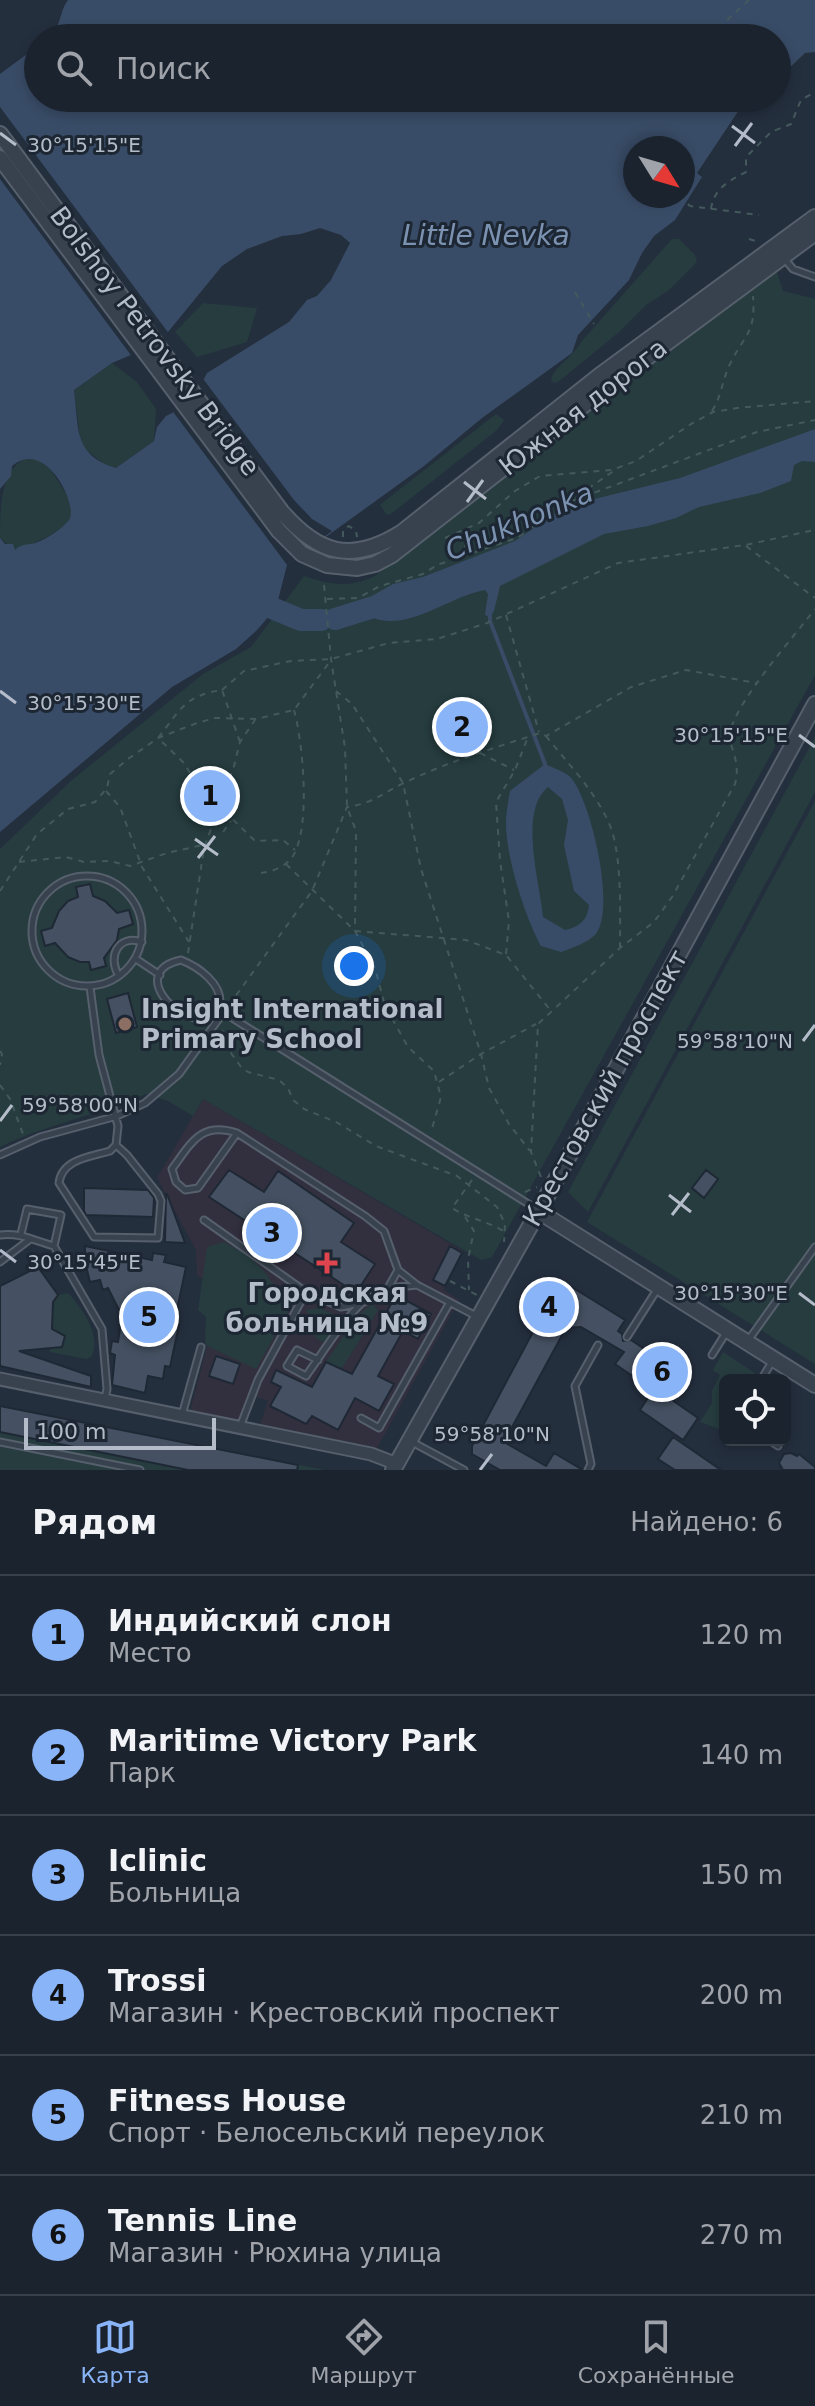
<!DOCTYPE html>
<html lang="ru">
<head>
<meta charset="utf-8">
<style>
  body { margin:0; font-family:"DejaVu Sans",sans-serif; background:#242b36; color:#f1f3f6 }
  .controls { position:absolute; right:24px; bottom:24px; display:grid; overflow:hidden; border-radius:12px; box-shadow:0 4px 12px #0003 }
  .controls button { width:72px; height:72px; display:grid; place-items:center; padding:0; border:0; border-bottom:2px solid #39404a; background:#1b232e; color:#f1f3f6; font:40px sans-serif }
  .compass { position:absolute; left:623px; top:136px; width:72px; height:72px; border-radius:50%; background:#1b232e; box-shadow:0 4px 12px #0003; rotate:127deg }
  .scale { position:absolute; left:24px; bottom:20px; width:192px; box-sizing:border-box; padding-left:8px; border:4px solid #b4bcc9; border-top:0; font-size:22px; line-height:28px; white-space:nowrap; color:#b4bcc9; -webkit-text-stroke:6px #1d2633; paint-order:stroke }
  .you { position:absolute; left:354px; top:966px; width:28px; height:28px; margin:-20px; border:6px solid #fff; border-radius:50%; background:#1a73e8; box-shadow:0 0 0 12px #1a73e833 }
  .badge { display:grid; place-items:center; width:52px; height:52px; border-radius:50%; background:#8ab4f8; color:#111; font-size:26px; font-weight:700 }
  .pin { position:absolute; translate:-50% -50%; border:4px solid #fff; box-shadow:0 2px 8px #0006 }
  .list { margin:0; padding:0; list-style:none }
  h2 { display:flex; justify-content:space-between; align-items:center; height:104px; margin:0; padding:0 32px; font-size:34px }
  h2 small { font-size:26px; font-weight:400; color:#a0a4aa }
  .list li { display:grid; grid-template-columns:52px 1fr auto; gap:24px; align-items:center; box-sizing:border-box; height:120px; padding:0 32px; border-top:2px solid #39404a }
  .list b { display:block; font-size:30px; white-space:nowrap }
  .list p { margin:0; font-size:26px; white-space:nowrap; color:#a0a4aa }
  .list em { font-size:26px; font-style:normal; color:#a0a4aa }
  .icon { flex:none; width:44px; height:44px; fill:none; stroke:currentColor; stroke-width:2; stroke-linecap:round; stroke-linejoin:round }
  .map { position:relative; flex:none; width:815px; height:1470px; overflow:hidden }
  .search { position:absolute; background:#1b232e; box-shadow:0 4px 12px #0003; left:24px; right:24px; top:24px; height:88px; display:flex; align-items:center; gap:20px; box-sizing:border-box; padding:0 28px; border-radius:44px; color:#a0a4aa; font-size:30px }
  .sheet { height:824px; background:#1b232e }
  nav { display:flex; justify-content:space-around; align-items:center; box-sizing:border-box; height:112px; border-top:2px solid #39404a; background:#1b232e; font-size:22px; color:#a0a4aa }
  nav a { display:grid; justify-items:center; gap:4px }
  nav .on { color:#8ab4f8 }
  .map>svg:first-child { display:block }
  .medical { fill:#32303f }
  .green { fill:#263c3f }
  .water { fill:#394c67; fill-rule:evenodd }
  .pier { fill:#242f3e }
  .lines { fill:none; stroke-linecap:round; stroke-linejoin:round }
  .stream { stroke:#394c67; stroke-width:4 }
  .river { stroke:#394c67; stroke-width:22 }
  .building { fill:#455162; stroke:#1f2835; stroke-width:2 }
  .service-casing { stroke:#565f6c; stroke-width:9 }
  .minor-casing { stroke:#565f6c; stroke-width:15 }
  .tertiary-casing { stroke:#565f6c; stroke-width:18 }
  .path { stroke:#44595c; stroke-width:2; stroke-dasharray:6 6; stroke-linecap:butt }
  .service { stroke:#38414e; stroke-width:5 }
  .minor { stroke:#38414e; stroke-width:11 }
  .tertiary { stroke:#38414e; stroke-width:14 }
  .ticks { fill:none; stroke:#b4bcc9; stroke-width:3 }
  .education-dot { fill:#8d6e63; stroke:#1d2633; stroke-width:3 }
  .health-dot { fill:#e0444e; stroke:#1d2633; stroke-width:3 }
  .labels { text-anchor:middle; stroke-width:6; stroke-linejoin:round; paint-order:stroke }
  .street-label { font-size:26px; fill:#b4bcc9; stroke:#1d2633 }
  .poi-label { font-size:26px; font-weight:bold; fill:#b4bcc9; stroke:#1d2633; text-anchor:start }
  .water-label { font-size:28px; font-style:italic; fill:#7c92b1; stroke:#1d2633 }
  .ticks-label { font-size:20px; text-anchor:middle; fill:#b4bcc9; stroke:#1d2633; stroke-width:6; stroke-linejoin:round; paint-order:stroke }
</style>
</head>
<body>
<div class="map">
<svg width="815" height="1470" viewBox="0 0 815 1470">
  <rect width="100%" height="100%" fill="#242f3e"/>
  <path class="medical" d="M203,1099L463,1251L444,1290L459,1300L377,1448L260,1425L268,1400L252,1396L244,1422L190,1411L222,1291L197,1275L196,1250L157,1178Z"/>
  <path class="green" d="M672,239H679L695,255L697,262L668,291L646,305L618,333L558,382L553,383L551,379C556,365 572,358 581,342Z
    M777,272L783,291L815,299V675L492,1257L481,1260L203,1099L193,1116L168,1101L146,1094C99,1115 47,1124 0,1147V849L72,780L203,674L251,647L304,576C330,585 350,588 375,576L758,282Z
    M203,303L257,308L247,342L197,357L175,332Z
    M112,363L137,382L156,409L154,441L116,468L104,464L81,446L74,390Z
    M496,414L504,420L497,430L391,514L387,515L380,505L386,500Z
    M34,457C47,464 52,471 60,484C65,492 73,504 72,513C70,530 29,546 15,550L0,538C0,509 0,460 34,457Z
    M815,737V792L588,1212L568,1192Z
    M815,801V1364L587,1222Z
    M224,1242L249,1256L264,1271L273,1284L295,1299L256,1369L205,1345L206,1317L198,1310L207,1247Z
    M68,1293C82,1308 103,1337 91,1357L86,1359L50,1352V1348L62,1347L65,1336L52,1329L53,1302L58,1295Z
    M373,1304L378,1310L341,1370L326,1362L358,1315Z
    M319,1308L338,1316L341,1322L324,1342C309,1338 312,1322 306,1310Z
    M723,1352L755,1373L751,1380H725V1419L719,1429L700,1422L712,1403V1391L720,1375L713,1370Z
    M0,1405L325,1470H0Z"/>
  <path class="water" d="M68,0H815V52L805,53L785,72L777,69V38H50C61,27 59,12 68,0Z
    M38,46V98H747L697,173L702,177L675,220L654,236L642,253L629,280L578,335L572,353L482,418L424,466L287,565L276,608L257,630L236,649L172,687L0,832V538L5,544H13L15,550C23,542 29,546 38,542C48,538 63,528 69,520C79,505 45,437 12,466L11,476L0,489V74ZM635,148H683V196H635ZM320,228L341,235L350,243L331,280L317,296L307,300L289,322L207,373L192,403L166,416L157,427L154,441L116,468C73,455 79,428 74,390L112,363L159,343L222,266L247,249L282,236L301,234Z
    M815,429V462L802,461L794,465L791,481L760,493L699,507L676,518L648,526L604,534L500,586L494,611L490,617L485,615L488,594L485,590C448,596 405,636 367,615L365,610L370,597L393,584L423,577L515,541L566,506L680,478Z
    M545,764C553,768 567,772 572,779C591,803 617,910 595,935C587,943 572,948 561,952L541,946C525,916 506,858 506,823C506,813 508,802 510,791ZM548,787L562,799L568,820L564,845L574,891L589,905C588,920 579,927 565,930L543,917C540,883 518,811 548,787Z"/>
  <path class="pier" d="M0,107L170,335L161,346L133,358L0,179Z
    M201,376L294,500L312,519L332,531L287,565L171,409L189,400Z"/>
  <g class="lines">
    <path class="stream" d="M490,612V621L545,764"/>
    <path class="river" d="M250,599L301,620H321
      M335,619L393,601"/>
  </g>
  <path class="building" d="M90,884L93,896L105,901L117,913L129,910L133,924L119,929L117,940L104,958L106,966L91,970L89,962H80L68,957L55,943L45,946L41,931L52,928L59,911L68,901L78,897L76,887Z
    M128,993L137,1027L116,1033L107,999Z
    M229,1170L264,1192L278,1171L354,1223L341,1242L375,1264L356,1293L209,1197Z
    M706,1170L718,1179L704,1198L692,1188Z
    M84,1188L148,1190L154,1198L153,1217L86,1215L84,1211Z
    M166,1194H167L185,1243L165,1242Z
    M85,1246L152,1260L153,1253L166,1255L164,1262L186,1267L174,1324L179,1325L170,1367L165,1366L163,1379L148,1376L145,1393L112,1385L115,1355L110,1353L112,1341L118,1342L122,1316L108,1288L103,1290L100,1280L90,1282L86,1266H80V1253H85Z
    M450,1246L462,1253L445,1286L433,1280Z
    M38,1267L58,1295L53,1302L52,1329L65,1336L62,1347L19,1351L91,1376V1387L0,1366V1286Z
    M562,1281L625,1320L618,1331L622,1334L623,1341L631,1340L677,1371L662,1393L698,1418L683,1440L640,1410L653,1390L615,1364L624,1352L581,1327L566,1328L504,1442L546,1466L554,1453L583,1470H500L472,1454V1446L549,1302L554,1298V1287Z
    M396,1295L431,1314L418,1339L403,1331L378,1376L394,1384L379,1411L355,1398L338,1430L312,1416L306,1424L270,1406L281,1387L271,1382L276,1370L312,1387L326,1362L352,1374Z
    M216,1356L240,1364L233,1384L209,1376Z
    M0,1406L298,1465L297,1470H188L0,1432Z
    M673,1437L721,1470H675L658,1459Z
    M791,1453L797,1456L799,1454L815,1467V1470H783L779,1463L784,1454Z"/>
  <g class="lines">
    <defs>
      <path id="service" d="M783,257L793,269L815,277
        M32 931a55 55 0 1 1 110 0a55 55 0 1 1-110 0Z
        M136,959L160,975
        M181,960C199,967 222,984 220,1004L208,1018C177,1026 128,971 181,960Z
        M119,976C107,957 118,934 142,942
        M90,987L99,1055L118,1126L116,1145L110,1151C90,1157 62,1159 59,1183L94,1237L158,1238L161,1201L158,1194L127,1155L116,1145
        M218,1009L538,1210
        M237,1133L198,1188L185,1190L176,1182L172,1169C191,1143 201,1121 237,1133L365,1216L384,1231L398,1270L417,1285L478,1317
        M0,1155L40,1137L117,1116L145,1103L179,1074L223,1013
        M204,1220L306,1292L341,1307L364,1302L388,1288L398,1270
        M21,1234L27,1209L61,1215L54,1246
        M0,1235C19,1232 35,1241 54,1246L102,1329L107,1389L105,1399
        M0,1262L29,1240
        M389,1288L417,1285
        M627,1337L658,1288
        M747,1342L815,1247
        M712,1355L727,1331
        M318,1360L297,1350L287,1366L306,1376C324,1351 341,1322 363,1302
        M761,1380L773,1360
        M182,1415L201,1347
        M361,1418L379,1428L450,1302
        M240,1427L258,1380L306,1292
        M769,1440L778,1446
        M0,1442L140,1470
        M412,1442L464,1470
        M588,1470L591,1464L575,1386L598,1345"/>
      <path id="minor" d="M0,1379L371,1454L397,1464"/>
      <path id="tertiary" d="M0,134L281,511C318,554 351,564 401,533L599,376L815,217
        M0,158L279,531L302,554L327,565L357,568L375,564L392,555L607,387L815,233
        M538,1211L815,1385
        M393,1470L547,1196L815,704"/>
    </defs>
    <use href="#service" class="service-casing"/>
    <use href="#minor" class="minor-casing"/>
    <use href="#tertiary" class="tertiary-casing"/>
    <path class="path" d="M718,28L749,0
      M679,196L690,206L759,215
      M711,209C714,188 729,181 746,172V157L771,132L791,124L801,100L815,92
      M749,239L759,242
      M575,292L594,324
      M712,411C722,396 722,379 731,362C745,334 756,333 753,296
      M572,501L757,432L815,420
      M462,533L467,554
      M343,537V530L349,526L356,531L357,537
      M445,538L479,523L515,491L540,476L612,470L636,461L691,424L713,412L737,408L815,401
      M746,546L815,598
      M324,585L331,659L345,748L347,807L356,831L355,931
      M327,599L358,598L380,586L423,574L437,565L517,538L615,470
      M506,615L539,732
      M222,690L244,671L291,661L331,659L389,643L437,639L487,623L618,563L745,545L815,530
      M336,691L352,704L403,783L421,869L481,1054L489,1088L509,1124L530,1151
      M546,736C569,765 597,793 611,828C622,859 620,914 620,947
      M240,742L222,690C184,696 181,709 158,738L185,764L204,800L220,807L255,841L283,840L295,850
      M480,753L514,770
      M106,791L120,807L142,867L189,942
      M223,832L231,821
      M19,862L66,857L84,862L110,861L130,866L167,853L203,845
      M286,864L355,931L375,968L385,1006L408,1047L434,1071L441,1097L431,1132
      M261,873C272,872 287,866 293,856C311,827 303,742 294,710
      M0,891L37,834L68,809L95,802L107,788L110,774L128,759L158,738L197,723L215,718L256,719L294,710L331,660
      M355,931L466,940L506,955L551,1011
      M188,953L204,848L234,766L240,742L255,720
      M506,954L509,921L500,861L496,802L515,770L528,737
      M229,1005L312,891L347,807C374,803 381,794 404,783C447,762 494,748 540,733L546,736L631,687L686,670L756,683
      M222,1030L231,1053L241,1067L248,1072L279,1080L288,1088L293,1100L304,1109L336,1122L376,1146L457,1176L497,1207L505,1224L504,1242
      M0,1051L2,1054L0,1065
      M439,1082L481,1054L536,1024
      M0,1085L10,1099L23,1134
      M541,1177L531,1152L538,1024L620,948L654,922L672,897L735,784C742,757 726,747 731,729C738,700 795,635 815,609
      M472,1180L452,1208C469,1219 488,1221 505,1232
      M525,1192L537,1187
      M465,1217L474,1231L468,1259L469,1290
      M450,1281L477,1295"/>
    <use href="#service" class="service"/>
    <use href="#minor" class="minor"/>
    <use href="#tertiary" class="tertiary"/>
  </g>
  <path class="ticks" d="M732,126L755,143M0,133L16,145M735,146L752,123M464,482L486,499M467,502L483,480M0,691L16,703M799,735L815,747M195,839L218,855M198,858L215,836M803,1041L815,1025M0,1121L12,1105M669,1195L691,1212M672,1215L689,1193M0,1250L16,1262M799,1293L815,1305M480,1470L492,1454"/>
  <circle class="education-dot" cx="125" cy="1024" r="8"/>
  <path class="health-dot" d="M323 1251h8v8h8v8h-8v8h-8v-8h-8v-8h8z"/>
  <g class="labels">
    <g class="street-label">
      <text transform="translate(155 341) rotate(53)" y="9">Bolshoy Petrovsky Bridge</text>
      <text transform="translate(583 407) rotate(-38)" y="9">Южная дорога</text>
      <text transform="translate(605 1088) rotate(-61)" y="9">Крестовский проспект</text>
    </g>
    <g class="poi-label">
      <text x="141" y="1018">Insight International<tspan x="141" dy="30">Primary School</tspan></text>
      <text x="327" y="1302" text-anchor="middle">Городская<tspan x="327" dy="30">больница №9</tspan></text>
    </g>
    <g class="water-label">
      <text x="486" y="245">Little Nevka</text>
      <text transform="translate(519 521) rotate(-23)" y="10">Chukhonka</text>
    </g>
  </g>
  <g class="ticks-label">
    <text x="84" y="152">30°15'15"E</text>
    <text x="84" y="710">30°15'30"E</text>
    <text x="731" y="742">30°15'15"E</text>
    <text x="735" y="1048">59°58'10"N</text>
    <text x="80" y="1112">59°58'00"N</text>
    <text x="84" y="1269">30°15'45"E</text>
    <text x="731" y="1300">30°15'30"E</text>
    <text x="492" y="1441">59°58'10"N</text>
  </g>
</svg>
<div class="controls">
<button><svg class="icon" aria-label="locate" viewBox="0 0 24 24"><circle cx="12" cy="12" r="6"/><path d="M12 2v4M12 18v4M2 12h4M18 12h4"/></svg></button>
</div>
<svg class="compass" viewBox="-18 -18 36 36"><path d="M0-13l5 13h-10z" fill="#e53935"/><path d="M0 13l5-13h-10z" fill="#a0a4aa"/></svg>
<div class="scale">100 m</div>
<div class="you"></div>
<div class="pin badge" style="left:210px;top:796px">1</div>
<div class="pin badge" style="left:462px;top:727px">2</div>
<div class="pin badge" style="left:272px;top:1233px">3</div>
<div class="pin badge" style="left:549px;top:1307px">4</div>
<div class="pin badge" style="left:149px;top:1317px">5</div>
<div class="pin badge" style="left:662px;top:1372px">6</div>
<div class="search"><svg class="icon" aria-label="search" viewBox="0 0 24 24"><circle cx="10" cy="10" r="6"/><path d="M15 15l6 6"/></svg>Поиск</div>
</div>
<section class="sheet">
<h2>Рядом<small>Найдено: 6</small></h2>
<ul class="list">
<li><span class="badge">1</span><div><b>Индийский слон</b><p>Место</p></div><em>120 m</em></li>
<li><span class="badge">2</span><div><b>Maritime Victory Park</b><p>Парк</p></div><em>140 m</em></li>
<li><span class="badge">3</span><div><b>Iclinic</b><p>Больница</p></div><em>150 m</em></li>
<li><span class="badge">4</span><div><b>Trossi</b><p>Магазин · Крестовский проспект</p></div><em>200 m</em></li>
<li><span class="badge">5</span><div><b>Fitness House</b><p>Спорт · Белосельский переулок</p></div><em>210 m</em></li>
<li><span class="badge">6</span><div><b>Tennis Line</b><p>Магазин · Рюхина улица</p></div><em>270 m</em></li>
</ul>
</section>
<nav>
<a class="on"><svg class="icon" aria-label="map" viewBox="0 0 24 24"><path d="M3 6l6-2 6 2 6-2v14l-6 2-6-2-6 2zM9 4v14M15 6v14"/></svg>Карта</a>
<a><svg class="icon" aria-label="directions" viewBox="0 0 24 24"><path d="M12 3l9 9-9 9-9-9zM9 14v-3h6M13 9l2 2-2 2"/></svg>Маршрут</a>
<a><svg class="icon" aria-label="saved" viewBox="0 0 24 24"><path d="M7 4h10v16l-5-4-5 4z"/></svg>Сохранённые</a>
</nav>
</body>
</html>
